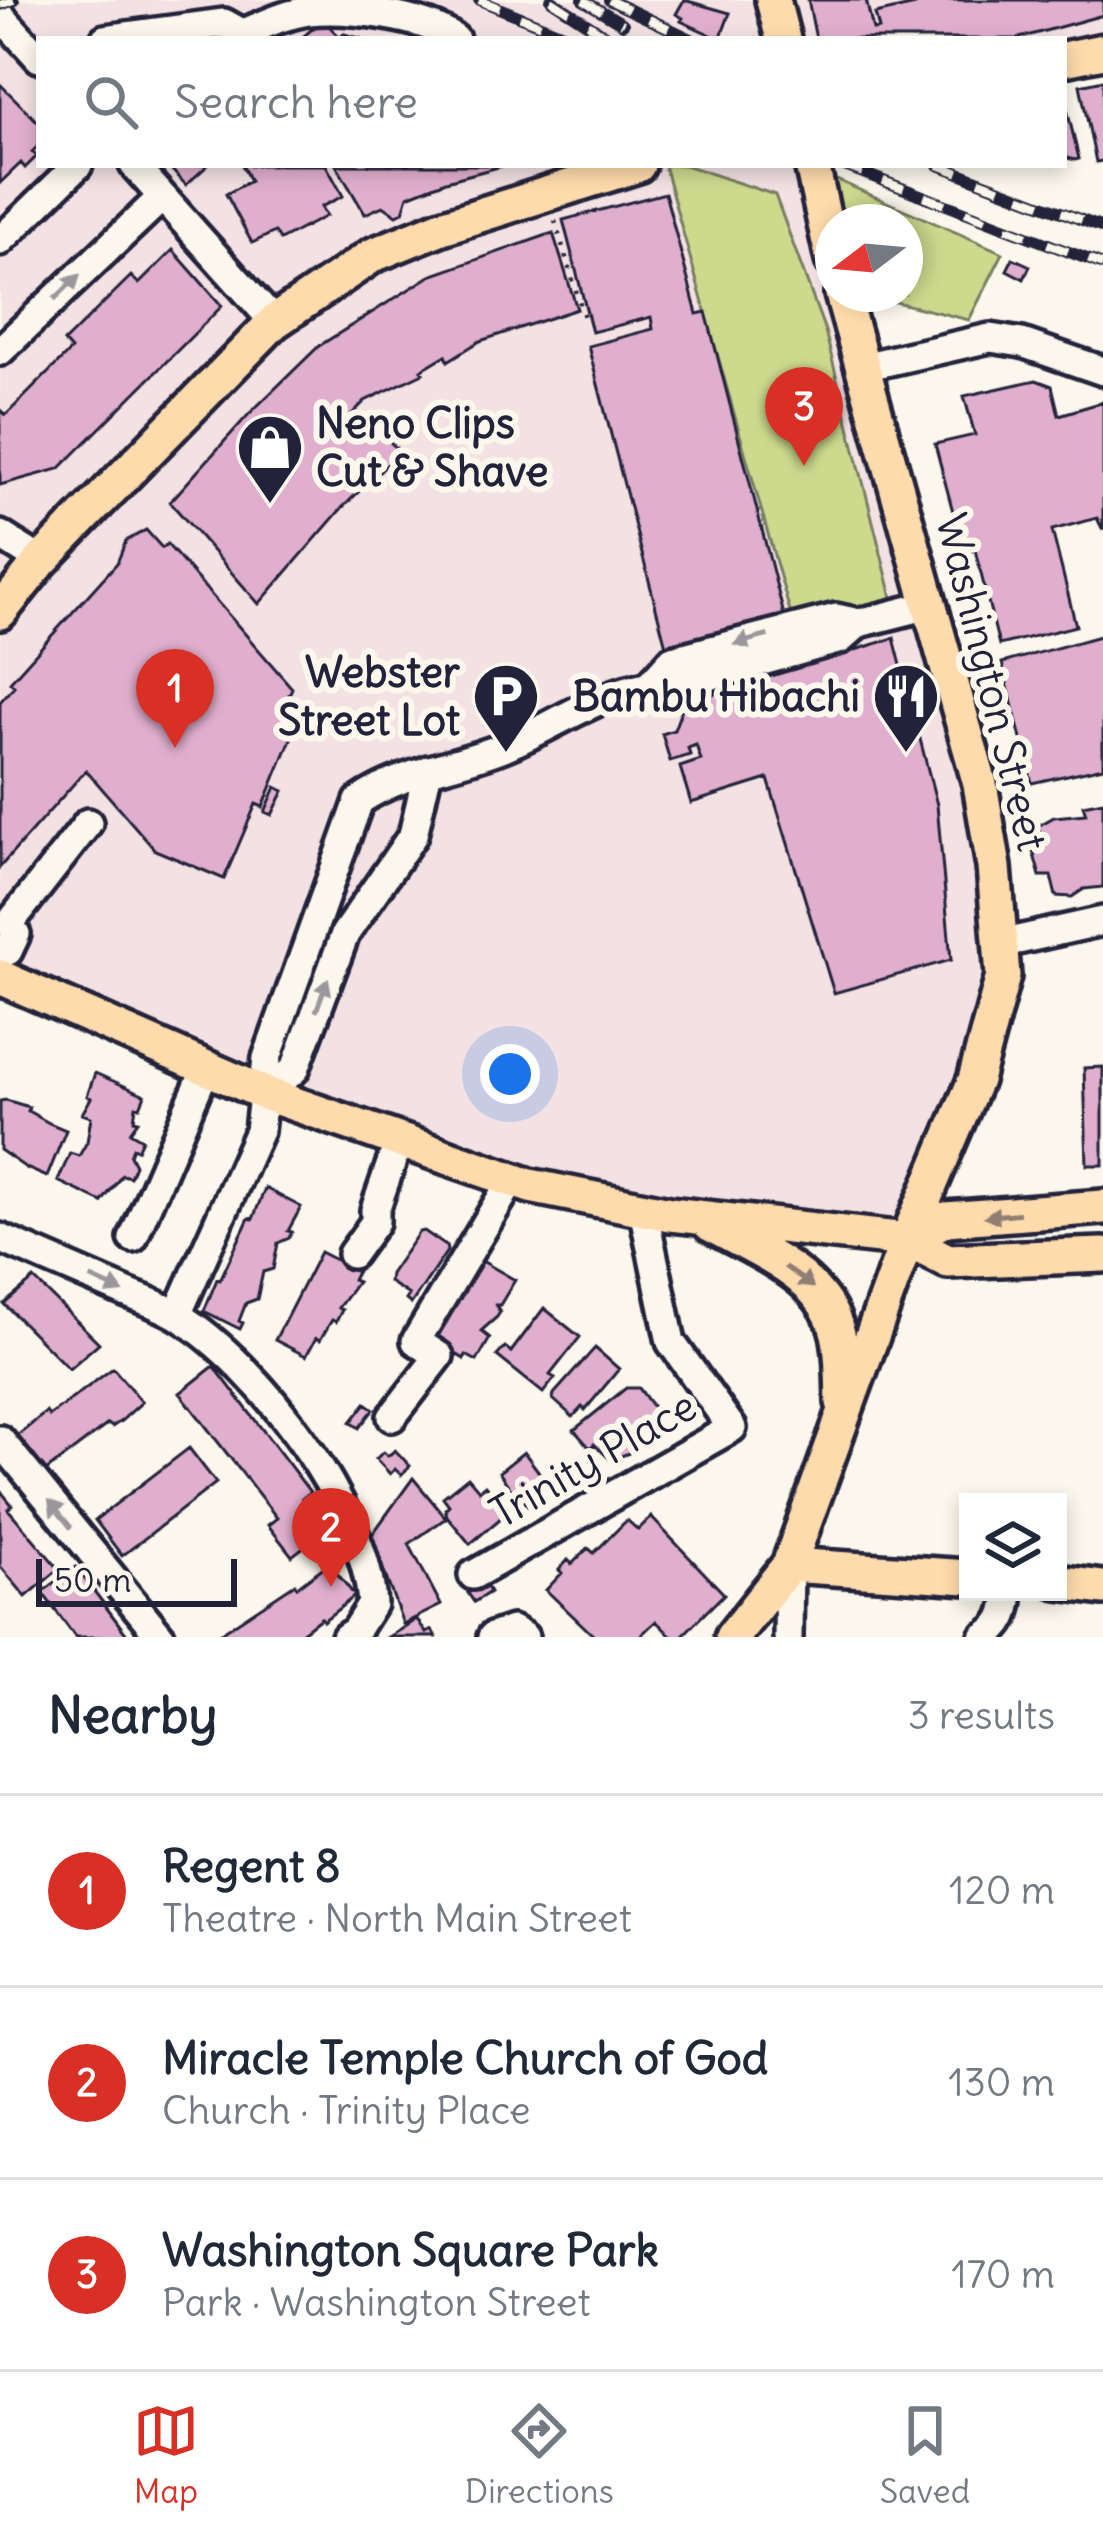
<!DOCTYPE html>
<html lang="en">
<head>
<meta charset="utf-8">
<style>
  body { margin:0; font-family:Delius,sans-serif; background:#f2f2f3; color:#1f2937 }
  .controls { position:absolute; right:36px; bottom:36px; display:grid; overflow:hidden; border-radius:0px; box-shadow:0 6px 18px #0003 }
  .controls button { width:108px; height:108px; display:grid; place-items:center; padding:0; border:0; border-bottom:3px solid #e0e1e3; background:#fff; color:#1f2937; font:60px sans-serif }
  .compass { position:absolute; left:815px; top:204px; width:108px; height:108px; border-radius:50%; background:#fff; box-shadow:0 6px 18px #0003; rotate:254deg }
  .scale { position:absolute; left:36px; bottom:30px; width:201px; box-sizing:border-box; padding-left:12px; border:6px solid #22223b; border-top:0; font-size:33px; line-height:42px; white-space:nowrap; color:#22223b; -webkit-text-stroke:9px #fbf7ec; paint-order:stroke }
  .you { position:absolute; left:510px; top:1074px; width:42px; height:42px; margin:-30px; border:9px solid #fff; border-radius:50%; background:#1a73e8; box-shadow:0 0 0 18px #1a73e833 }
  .badge { display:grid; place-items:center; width:78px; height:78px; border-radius:50%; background:#d93025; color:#fff; font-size:39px; font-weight:700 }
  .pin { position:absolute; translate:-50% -99px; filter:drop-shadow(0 3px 6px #0008) }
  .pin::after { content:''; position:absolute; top:63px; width:42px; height:36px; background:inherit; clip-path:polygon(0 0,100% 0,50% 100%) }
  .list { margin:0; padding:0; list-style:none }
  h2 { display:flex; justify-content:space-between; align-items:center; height:156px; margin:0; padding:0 48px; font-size:51px }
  h2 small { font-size:39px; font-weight:400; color:#747a83 }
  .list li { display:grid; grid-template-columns:78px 1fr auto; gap:36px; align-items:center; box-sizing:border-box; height:192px; padding:0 48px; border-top:3px solid #e0e1e3 }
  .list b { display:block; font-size:45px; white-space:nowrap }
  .list p { margin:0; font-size:39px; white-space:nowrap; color:#747a83 }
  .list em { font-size:39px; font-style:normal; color:#747a83 }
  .icon { flex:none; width:66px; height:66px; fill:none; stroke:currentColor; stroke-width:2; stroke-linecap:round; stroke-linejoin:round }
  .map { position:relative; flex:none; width:1103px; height:1637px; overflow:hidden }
  .search { position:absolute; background:#fff; box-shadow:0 6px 18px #0003; left:36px; right:36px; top:36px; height:132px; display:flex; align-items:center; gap:30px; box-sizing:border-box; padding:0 42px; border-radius:0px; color:#747a83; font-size:45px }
  .sheet { height:732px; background:#fff }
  nav { display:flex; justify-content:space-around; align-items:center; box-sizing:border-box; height:168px; border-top:3px solid #e0e1e3; background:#fff; font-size:33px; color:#747a83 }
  nav a { display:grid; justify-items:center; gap:6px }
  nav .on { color:#d93025 }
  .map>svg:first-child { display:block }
  .built { fill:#f3e1e3 }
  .green { fill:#cdda8e; stroke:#787e64; stroke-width:3 }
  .building { fill:#e1afce; stroke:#22223b; stroke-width:3 }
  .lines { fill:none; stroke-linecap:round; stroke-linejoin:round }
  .minor-casing { stroke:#22223b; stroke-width:36 }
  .major-casing { stroke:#22223b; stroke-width:42 }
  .path { stroke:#22223b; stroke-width:4.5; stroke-dasharray:3 9; stroke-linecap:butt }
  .minor { stroke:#fbf7ec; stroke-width:27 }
  .major { stroke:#fedbac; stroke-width:33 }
  .rail-casing { stroke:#22223b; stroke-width:12 }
  .rail { stroke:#fbf7ec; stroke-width:8; stroke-dasharray:22; stroke-linecap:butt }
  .oneway { fill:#99979c }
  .oneway2 { fill:#907e74 }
  .labels { text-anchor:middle; stroke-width:12; stroke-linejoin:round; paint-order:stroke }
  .poi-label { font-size:42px; font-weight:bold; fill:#22223b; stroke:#fbf7ec; text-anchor:end }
  .street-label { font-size:42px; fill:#22223b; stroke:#fbf7ec }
</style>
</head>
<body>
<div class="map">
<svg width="1103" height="1637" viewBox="0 0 1103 1637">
  <rect width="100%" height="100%" fill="#fbf7ec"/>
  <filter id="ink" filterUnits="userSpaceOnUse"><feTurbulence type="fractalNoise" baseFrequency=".00833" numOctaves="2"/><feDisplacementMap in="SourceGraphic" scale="24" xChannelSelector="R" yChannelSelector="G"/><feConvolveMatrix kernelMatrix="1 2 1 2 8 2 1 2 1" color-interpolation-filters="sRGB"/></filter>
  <g filter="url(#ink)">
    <path class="built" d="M0,0H1103V51L1064,59V39H39V165H812L833,260V294L930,605L1003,976L907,1240L530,1186L0,977Z"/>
    <path class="green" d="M664,165H685L775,195L825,331L893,601L794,626Z
      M830,177L1003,253L969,320L871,296L905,294V222H845Z"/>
    <path class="building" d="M684,0L730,13L720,39L681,21L683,18L676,14Z
      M808,0H866L873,30L879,29L875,14L915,5L914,0H1103V15L1016,39H816Z
      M323,20L340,37L344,34L363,39H300L316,26L314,23Z
      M1103,80V161L1096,162L1080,85Z
      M0,84L39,123V145L32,152L37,156L25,168L21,163L0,183Z
      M1064,97L1079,159L1075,160L1064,157Z
      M167,165H208L186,185Z
      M242,165H326L343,196L321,207L326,216L280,240L275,232L252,243L226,194L250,181Z
      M336,165H506L446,181L408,196L403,212L397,215L383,206L365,214Z
      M665,193L697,314L706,312L785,619L667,650L588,346L653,329L651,317L592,332L563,220Z
      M553,233L577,309L480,341L448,361L446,355L421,370L423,373L365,401L352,414L361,424L367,418L400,452L342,508L259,604L170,502L249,414L319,346L430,276Z
      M173,250L222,306L59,469L0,485V410L6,415L71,350L64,342L131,276L139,284Z
      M1013,258L1030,266L1024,279L1007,270Z
      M1036,380L1052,386L1059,415L1103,402V530L1097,518L1052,530L1076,626L999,645L975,550L964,553L935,444L975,435L964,396Z
      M146,530L162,548L167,544L292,688L286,701L300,717L263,807L256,804L224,879L155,850L86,770L0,867V702L14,686L10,682L117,563L126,541Z
      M1103,635V767L1032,783L1002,663Z
      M894,638L937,805L951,960L834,993L768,779L691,803L680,767L701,760L696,745L688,748L690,755L670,761L662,734L674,730L684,703Z
      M276,787L284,791L272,815L265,812Z
      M1103,801V887L1084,889L1072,897L1056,896L1051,876H1040L1033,851L1043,846L1038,826L1054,817L1086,814L1083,805Z
      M1103,1067V1165H1087L1084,1068Z
      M95,1073L145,1095L140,1107L136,1106L134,1120L138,1121L130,1132L142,1139L137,1150L133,1148L130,1155L135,1165L130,1177L122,1175L102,1202L58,1181L70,1153L79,1156L87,1142L91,1117L82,1114L91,1098L87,1096Z
      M6,1100L29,1107L28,1111L49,1123L66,1130L47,1177L26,1168L0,1150V1101Z
      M265,1188L301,1207L288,1231L292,1232L289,1238L278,1243L273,1269L263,1272L257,1299L246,1303L239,1321L243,1323L240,1329L204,1311L217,1279L220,1280L249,1218L253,1219Z
      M424,1231L446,1246L447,1251L411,1304L406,1300L409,1295L389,1282L390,1274L419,1232Z
      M320,1252L357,1271L352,1280L357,1282L338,1308L342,1310L336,1322L332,1320L320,1340L316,1338L306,1356L275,1340Z
      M482,1261L515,1280L500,1305H496L500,1312L497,1317L481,1331L490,1338L477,1361L466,1355L464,1359L428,1336Z
      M34,1279L99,1343L69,1369L4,1304Z
      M544,1308L580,1337L550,1375L555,1378L543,1393L497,1356L505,1347L511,1352Z
      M595,1348L619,1369L585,1410L582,1407L573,1417L553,1399L554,1394Z
      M214,1366L310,1492L302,1499L326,1530L292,1556L268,1525L277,1518L180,1393Z
      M113,1368L142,1402L121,1421L112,1427L108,1424L46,1471L16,1437L46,1412L49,1416Z
      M626,1388H639L658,1414L643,1427L648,1433L640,1439L642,1442L629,1453L611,1460L594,1444L590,1448L574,1430Z
      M366,1403L374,1409L359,1428L351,1422Z
      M189,1448L216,1483L122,1556L95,1520Z
      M395,1450L410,1466L401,1475L395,1469L390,1474L376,1459L383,1452L388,1456Z
      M524,1452L553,1491L531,1508L512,1491L499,1472Z
      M468,1477L479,1490L485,1485L508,1512L470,1544L447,1516L445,1509L449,1505L443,1497Z
      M413,1478L446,1518L409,1544L441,1605L403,1624L371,1536Z
      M0,1490L12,1505L8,1509L59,1569L26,1597L0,1566Z
      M1012,1496V1502H977V1497Z
      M651,1517L724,1594L681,1637H672L656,1621L639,1637H595L546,1590L562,1573L559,1570L568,1560L572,1564L588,1548L594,1553L627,1520L638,1530Z
      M329,1563L355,1596L323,1621L321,1618L296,1637H215L295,1584L297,1587Z
      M76,1567L124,1631L129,1637H75L42,1592Z
      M485,1584L490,1592L474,1602L468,1593Z
      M417,1619L426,1633L432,1630L436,1637H388Z"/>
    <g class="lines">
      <defs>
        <path id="minor" d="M0,15L39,58
          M246,32C266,24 286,14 308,11C348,7 424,16 455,39
          M105,39L224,23L253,39
          M134,165L274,322
          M0,241L78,165
          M0,351L162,197
          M863,367L990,338L1022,343L1103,371
          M0,535L41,561
          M652,682L672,660L836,618L859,623
          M10,923L88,823
          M1000,944L1103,921
          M0,953L8,951L16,934L10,923
          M266,1094L295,1069L345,934L413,835L428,770
          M0,1238C39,1255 79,1272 118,1289C137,1298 159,1304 177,1315C260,1366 365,1506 372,1604L355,1631L346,1637
          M133,1238L206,1068
          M352,1254L375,1222V1210L399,1140
          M177,1315L259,1131L267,1058L359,801C402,771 459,766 506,746C561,724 616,679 677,685L841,639L859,623L930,605
          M392,1417L439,1356L416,1341L512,1180
          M0,1440L161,1637
          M473,1575L732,1428L671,1342L643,1209
          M492,1637L512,1630L524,1637
          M788,1637L789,1565
          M984,1637C1003,1626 1007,1614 1009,1592"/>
        <path id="major" d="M773,0L783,39
          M1064,59L1103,51
          M812,165L833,260
          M0,612L41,561L274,322L373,255L442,227L638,165
          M0,977L266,1094L530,1186L670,1214L907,1240L948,1261L1103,1255
          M710,1224C758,1252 824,1275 838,1334C843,1355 842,1380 843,1402
          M907,1240L946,1219L1103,1207
          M789,1565L968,1577
          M1058,1582L1103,1588
          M732,1637L789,1565L907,1240L975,1080L1003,976L994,867L980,784L842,294"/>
      </defs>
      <use href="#minor" class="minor-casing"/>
      <use href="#major" class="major-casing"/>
      <path class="path" d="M555,221L584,317"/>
      <use href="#minor" class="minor"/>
      <use href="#major" class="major"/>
      <defs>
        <path id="rail" d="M479,0L575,39
          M551,0L611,39
          M583,0L623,24
          M609,0L691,39
          M0,5L14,0
          M842,165L1103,265
          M938,165L1103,228"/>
      </defs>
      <use href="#rail" class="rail-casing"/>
      <use href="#rail" class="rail"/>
    </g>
    <defs><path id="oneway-solid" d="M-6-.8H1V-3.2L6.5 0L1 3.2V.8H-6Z" transform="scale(3)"/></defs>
    <g class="oneway">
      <use href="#oneway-solid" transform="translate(67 287) rotate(-44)"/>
      <use href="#oneway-solid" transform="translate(751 640) rotate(165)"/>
      <use href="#oneway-solid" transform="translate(322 995) rotate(-70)"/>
      <use href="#oneway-solid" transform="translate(107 1285) rotate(24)"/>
      <use href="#oneway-solid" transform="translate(60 1514) rotate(-129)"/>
    </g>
    <g class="oneway2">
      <use href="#oneway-solid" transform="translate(1002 1215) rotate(175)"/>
      <use href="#oneway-solid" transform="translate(799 1277) rotate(36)"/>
    </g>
  </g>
  <defs>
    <symbol id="shop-pin" viewBox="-11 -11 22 30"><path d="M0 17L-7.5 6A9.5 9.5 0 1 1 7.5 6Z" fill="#22223b" stroke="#fbf7ec"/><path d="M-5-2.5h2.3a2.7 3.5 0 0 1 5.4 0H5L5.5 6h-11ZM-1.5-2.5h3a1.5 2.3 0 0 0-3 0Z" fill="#fff"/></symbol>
    <symbol id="parking-pin" viewBox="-11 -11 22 30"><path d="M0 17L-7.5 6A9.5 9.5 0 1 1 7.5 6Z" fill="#22223b" stroke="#fbf7ec"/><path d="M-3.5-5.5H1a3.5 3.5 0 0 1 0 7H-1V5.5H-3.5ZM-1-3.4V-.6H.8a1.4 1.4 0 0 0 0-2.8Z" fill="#fff"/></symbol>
    <symbol id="restaurant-pin" viewBox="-11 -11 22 30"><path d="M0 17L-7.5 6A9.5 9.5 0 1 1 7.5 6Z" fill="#22223b" stroke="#fbf7ec"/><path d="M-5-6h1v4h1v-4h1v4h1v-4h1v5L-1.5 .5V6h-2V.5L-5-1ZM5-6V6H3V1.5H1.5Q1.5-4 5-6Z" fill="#fff"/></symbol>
  </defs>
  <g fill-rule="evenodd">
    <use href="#shop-pin" x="232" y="409" width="76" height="104"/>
    <use href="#parking-pin" x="468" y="658" width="76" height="104"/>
    <use href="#restaurant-pin" x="868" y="658" width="76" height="104"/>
  </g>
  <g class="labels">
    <g class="poi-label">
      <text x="316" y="438" text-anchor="start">Neno Clips<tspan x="316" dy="48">Cut &amp; Shave</tspan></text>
      <text x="460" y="687">Webster<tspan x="460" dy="48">Street Lot</tspan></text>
      <text x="860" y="711">Bambu Hibachi</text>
    </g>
    <g class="street-label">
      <text transform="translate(992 682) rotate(76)" y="15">Washington Street</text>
      <text transform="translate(593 1459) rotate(-30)" y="15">Trinity Place</text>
    </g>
  </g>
</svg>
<div class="controls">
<button><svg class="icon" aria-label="layers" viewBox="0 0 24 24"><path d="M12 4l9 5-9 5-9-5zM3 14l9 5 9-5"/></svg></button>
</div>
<svg class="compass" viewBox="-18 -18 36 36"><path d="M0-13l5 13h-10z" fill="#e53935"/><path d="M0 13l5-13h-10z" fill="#747a83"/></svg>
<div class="scale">50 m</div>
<div class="you"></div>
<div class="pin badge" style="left:175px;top:748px">1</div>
<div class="pin badge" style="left:331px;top:1587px">2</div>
<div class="pin badge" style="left:804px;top:466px">3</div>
<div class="search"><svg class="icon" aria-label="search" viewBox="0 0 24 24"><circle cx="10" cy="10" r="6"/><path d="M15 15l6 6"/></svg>Search here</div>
</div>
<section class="sheet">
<h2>Nearby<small>3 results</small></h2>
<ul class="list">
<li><span class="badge">1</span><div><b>Regent 8</b><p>Theatre · North Main Street</p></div><em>120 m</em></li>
<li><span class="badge">2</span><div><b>Miracle Temple Church of God</b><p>Church · Trinity Place</p></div><em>130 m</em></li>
<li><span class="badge">3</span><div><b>Washington Square Park</b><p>Park · Washington Street</p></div><em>170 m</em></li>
</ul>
</section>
<nav>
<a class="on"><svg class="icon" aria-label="map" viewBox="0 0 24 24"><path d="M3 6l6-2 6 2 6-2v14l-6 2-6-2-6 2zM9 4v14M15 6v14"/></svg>Map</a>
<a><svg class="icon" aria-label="directions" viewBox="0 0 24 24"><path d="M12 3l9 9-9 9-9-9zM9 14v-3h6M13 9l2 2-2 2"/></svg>Directions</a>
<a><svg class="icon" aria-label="saved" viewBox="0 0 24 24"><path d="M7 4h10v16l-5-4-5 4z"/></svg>Saved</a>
</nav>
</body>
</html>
